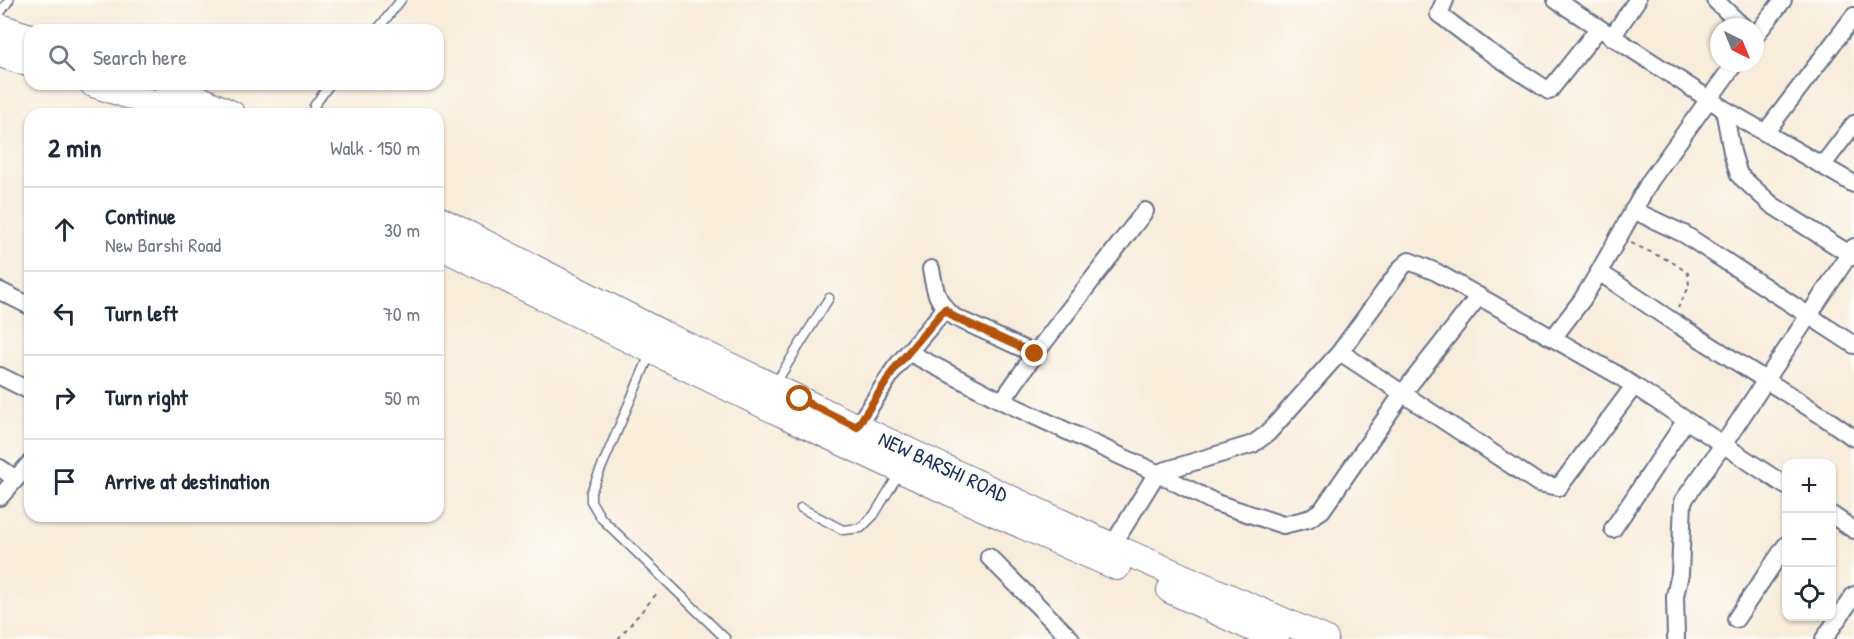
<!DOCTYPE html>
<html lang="en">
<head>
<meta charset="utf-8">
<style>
  body { margin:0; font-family:"Patrick Hand",sans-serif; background:#f2f2f3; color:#1f2937 }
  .controls { position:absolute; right:18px; bottom:18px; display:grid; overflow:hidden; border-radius:12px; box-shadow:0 2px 4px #0004 }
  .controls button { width:54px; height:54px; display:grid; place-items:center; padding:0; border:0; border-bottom:2px solid #e0e1e3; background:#fff; color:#1f2937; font:30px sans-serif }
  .compass { position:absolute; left:1710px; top:18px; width:54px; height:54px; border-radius:50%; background:#fff; box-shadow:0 2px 4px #0004; rotate:137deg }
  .stop { position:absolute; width:18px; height:18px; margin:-14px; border:4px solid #b45309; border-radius:50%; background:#fff }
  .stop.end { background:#b45309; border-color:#fff; box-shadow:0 2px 6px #0008 }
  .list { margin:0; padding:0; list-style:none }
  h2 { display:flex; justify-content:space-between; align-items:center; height:78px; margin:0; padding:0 24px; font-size:26px }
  h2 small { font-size:20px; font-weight:400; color:#747a83 }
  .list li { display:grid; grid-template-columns:39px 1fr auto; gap:18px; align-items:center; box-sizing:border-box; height:84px; padding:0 24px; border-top:2px solid #e0e1e3 }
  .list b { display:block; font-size:22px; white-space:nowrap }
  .list p { margin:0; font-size:20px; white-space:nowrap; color:#747a83 }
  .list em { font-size:20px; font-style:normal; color:#747a83 }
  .icon { flex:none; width:33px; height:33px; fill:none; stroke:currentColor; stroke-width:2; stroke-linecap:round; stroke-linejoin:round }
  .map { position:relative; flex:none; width:1854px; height:639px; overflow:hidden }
  .search { position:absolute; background:#fff; box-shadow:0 2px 4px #0004; left:24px; top:24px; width:420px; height:66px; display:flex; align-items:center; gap:15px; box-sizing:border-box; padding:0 21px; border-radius:18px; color:#747a83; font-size:22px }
  .panel { position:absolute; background:#fff; box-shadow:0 2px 4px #0004; left:24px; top:108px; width:420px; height:414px; border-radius:18px }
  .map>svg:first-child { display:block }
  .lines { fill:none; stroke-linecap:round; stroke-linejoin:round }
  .lane-casing { stroke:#687189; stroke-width:11 }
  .street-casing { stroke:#687189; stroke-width:20 }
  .primary-casing { stroke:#687189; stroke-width:28 }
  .path { stroke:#687189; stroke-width:2; stroke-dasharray:4.5 4.5; stroke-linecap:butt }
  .lane { stroke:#fff; stroke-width:8 }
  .street { stroke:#fff; stroke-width:16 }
  .primary { stroke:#fff; stroke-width:26 }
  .route { stroke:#b45309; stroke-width:8 }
  .labels { text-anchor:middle; stroke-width:5; stroke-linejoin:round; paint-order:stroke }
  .street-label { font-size:21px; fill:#1b2f5e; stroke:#fdfcf7 }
</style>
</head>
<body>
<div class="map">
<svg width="1854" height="639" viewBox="0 0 1854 639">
  <rect width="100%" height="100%" fill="#fdfcf7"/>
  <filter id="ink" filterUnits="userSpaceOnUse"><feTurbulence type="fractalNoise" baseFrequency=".0167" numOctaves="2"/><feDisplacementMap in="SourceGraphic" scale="12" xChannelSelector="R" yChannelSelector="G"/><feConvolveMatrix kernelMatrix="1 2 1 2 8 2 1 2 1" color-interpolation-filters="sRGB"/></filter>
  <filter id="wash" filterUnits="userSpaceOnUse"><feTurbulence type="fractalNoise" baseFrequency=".008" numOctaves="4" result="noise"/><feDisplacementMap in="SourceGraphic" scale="24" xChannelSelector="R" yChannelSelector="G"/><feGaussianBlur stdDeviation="1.35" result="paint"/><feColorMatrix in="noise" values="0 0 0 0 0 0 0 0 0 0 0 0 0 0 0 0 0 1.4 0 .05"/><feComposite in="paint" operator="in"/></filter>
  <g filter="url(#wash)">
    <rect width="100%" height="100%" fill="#f8ecda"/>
  </g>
  <g filter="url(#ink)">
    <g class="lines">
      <defs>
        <path id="lane" d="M0,13L9,0
          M377,30L401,0
          M314,114V106L330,84
          M651,352L591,492V501L601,518L726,639
          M775,384L829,298
          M801,508L843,530L861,528L874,515L900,472"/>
        <path id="street" d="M1445,0L1439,14L1485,49L1549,91L1599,28
          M1556,0L1724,109L1854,184
          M1715,0L1743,27
          M1755,36L1783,0
          M1612,37L1637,0
          M1724,109L1732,152L1739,175L1772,205L1854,257
          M1765,133L1854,16
          M1822,166L1854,124
          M1633,210L1684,234L1854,345
          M931,269C935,291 936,301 954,317L1035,354
          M1599,272L1650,181L1735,63
          M0,291L30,306
          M1553,338L1582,300L1599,272L1672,321L1824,417L1854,438
          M908,352L1002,401L1157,473L1253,444L1268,433L1340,352L1538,483L1559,487L1634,386
          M1340,352L1402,267L1409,261L1436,272L1616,374L1786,486
          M0,376L30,391
          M1002,401L1035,354L1145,211
          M857,427L895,368L945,309
          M0,468L16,479
          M0,497L30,463
          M1832,515L1854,530
          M1613,529L1686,420
          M1112,546L1157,473L1216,503L1283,525L1308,519L1322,510L1403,393L1479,296
          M989,557L1071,639
          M1736,619L1786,545
          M1676,639L1675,596L1680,574L1683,501L1723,445L1854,247
          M1824,639L1854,595"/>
        <path id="primary" d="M0,27L30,37
          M0,54L30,64
          M93,84L185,114
          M167,84L232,114
          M438,219L663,334L857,427L1112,546L1325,639
          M438,245C662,356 887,468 1117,567
          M1170,590L1276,639"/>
      </defs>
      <use href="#lane" class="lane-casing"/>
      <use href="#street" class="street-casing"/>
      <use href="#primary" class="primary-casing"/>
      <path class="path" d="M1631,243L1672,262L1688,273L1689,287L1678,308
        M618,639L659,591"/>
      <use href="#lane" class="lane"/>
      <use href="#street" class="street"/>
      <use href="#primary" class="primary"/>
    </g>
  </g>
  <g class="lines" filter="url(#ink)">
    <path class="route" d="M800,399L857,427L895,368L945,309L954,317L1035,354"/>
  </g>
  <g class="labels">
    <g class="street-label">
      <text transform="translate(943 467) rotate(25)" y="7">NEW BARSHI ROAD</text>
    </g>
  </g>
</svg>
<div class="controls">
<button>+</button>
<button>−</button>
<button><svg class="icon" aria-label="locate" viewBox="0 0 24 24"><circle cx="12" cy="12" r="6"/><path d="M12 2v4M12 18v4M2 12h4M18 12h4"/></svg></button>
</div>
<svg class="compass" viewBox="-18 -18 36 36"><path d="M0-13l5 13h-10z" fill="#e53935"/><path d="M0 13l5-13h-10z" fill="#747a83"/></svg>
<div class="stop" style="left:800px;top:399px"></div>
<div class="stop end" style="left:1035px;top:354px"></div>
<div class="search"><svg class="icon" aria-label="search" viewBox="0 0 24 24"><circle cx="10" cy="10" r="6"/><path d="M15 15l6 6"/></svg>Search here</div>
<section class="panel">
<h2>2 min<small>Walk · 150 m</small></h2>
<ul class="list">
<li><svg class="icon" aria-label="ahead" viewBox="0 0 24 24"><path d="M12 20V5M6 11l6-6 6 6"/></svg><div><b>Continue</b><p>New Barshi Road</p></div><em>30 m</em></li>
<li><svg class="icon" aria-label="left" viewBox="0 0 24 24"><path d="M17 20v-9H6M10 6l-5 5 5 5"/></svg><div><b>Turn left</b></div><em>70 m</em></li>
<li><svg class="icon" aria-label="right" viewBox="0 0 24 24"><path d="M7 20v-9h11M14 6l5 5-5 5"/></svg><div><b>Turn right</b></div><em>50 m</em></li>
<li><svg class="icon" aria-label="arrive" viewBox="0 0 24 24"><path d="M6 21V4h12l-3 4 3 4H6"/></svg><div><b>Arrive at destination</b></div></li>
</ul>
</section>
</div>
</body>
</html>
